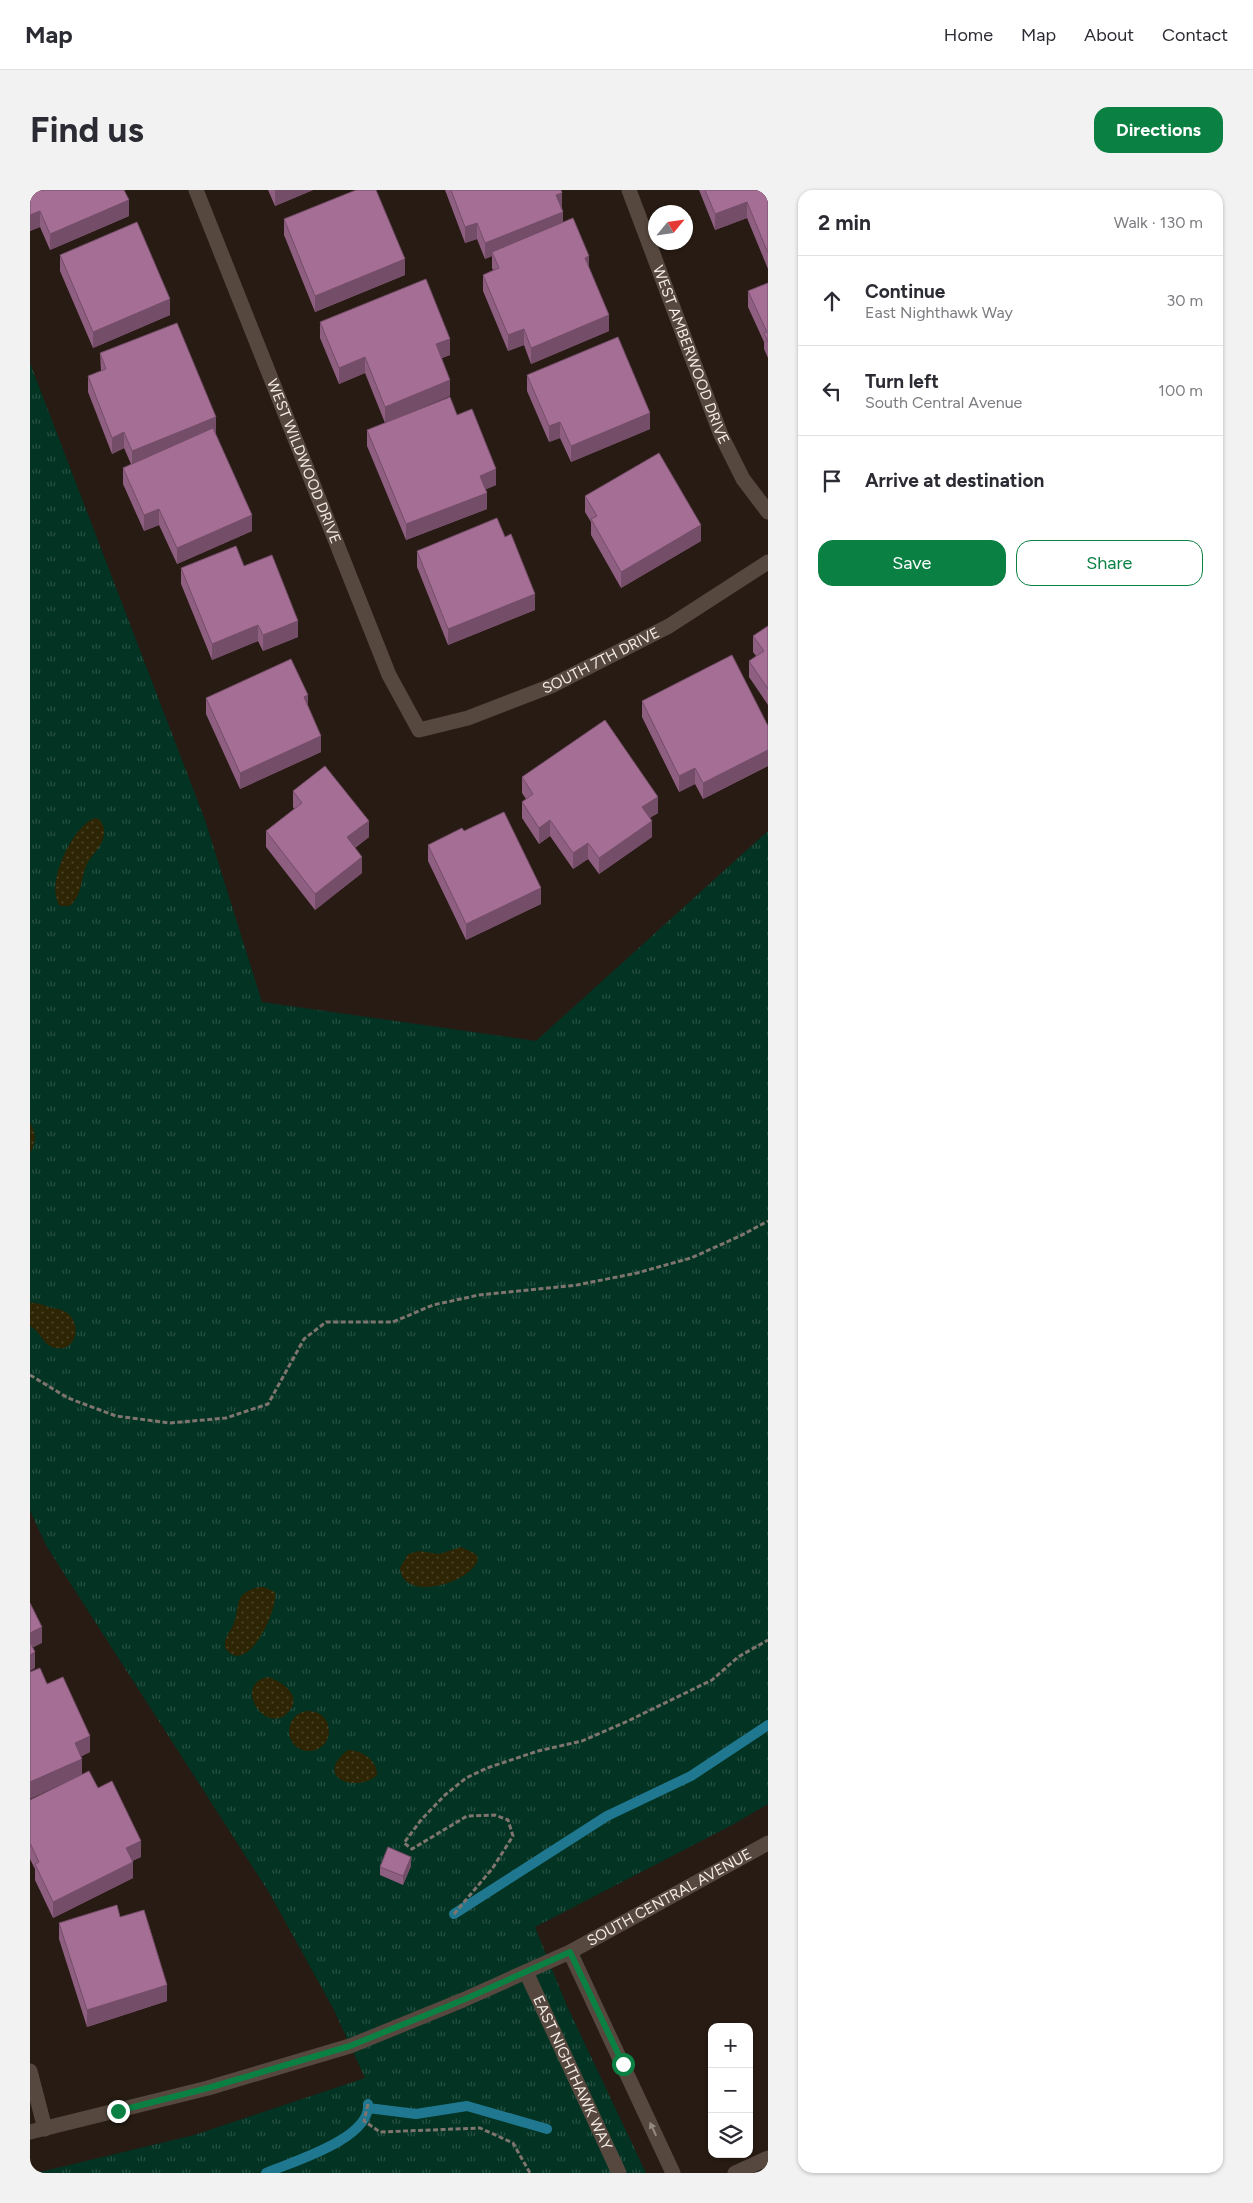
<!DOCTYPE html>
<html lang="en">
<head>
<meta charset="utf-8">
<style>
  body { margin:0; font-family:Figtree,sans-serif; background:#f2f2f3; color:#2b2b33 }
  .controls { position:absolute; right:15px; bottom:15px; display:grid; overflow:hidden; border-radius:10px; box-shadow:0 1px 4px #0004 }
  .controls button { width:45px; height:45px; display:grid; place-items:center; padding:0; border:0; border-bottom:1px solid #e1e1e2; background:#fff; color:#2b2b33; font:25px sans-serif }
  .compass { position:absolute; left:618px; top:15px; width:45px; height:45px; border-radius:50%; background:#fff; box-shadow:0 1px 4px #0004; rotate:61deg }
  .stop { position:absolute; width:15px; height:15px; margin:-11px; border:4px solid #0b8043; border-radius:50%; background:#fff }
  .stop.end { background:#0b8043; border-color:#fff; box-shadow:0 1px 5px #0008 }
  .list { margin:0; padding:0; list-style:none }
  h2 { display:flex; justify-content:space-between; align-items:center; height:65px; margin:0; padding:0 20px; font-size:21px }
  h2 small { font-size:16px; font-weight:400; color:#7c7c81 }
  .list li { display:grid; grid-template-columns:32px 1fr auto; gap:15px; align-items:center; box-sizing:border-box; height:90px; padding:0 20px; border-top:1px solid #e1e1e2 }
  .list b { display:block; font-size:19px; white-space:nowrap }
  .list p { margin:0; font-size:16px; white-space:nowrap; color:#7c7c81 }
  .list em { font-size:16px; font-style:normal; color:#7c7c81 }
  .actions { display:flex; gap:10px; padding:15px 20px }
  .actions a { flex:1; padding:11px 0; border:1px solid #0b8043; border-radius:15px; text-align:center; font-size:18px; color:#0b8043 }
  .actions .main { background:#0b8043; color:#fff }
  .icon { flex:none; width:28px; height:28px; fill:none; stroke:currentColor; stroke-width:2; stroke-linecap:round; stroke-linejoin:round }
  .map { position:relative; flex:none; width:738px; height:1983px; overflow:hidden; border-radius:15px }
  header { display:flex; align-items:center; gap:30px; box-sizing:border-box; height:70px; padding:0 25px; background:#fff; border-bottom:1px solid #e1e1e2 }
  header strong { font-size:24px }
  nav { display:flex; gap:28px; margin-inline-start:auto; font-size:18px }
  .intro { display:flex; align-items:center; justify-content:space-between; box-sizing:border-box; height:120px; padding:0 30px }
  h1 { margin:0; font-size:35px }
  .button { padding:12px 22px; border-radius:15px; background:#0b8043; color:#fff; font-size:18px; font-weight:700 }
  main { display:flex; gap:30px; padding:0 30px }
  aside { flex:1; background:#fff; border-radius:15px; box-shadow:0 1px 4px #0004 }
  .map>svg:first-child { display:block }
  .grass { fill:url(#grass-tufts) }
  .sand { fill:url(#sand-dots) }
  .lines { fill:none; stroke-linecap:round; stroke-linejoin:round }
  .stream { stroke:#207890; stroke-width:10 }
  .path { stroke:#7f756e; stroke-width:3; stroke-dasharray:5 2.5; stroke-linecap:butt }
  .minor { stroke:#56483f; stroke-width:15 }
  .wall { fill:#8e5f80 }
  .shaded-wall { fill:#744d68 }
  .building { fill:#a56e95; stroke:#744d68 }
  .oneway { fill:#958a82 }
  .route { stroke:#0b8043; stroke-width:6 }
  .labels { text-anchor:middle; stroke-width:4.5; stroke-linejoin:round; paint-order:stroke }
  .street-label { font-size:15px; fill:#f4ece6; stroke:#0c0705 }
</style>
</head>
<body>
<header>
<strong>Map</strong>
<nav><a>Home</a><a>Map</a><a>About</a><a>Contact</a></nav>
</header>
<div class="intro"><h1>Find us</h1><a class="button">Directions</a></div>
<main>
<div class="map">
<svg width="738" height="1983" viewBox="0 0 738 1983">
  <defs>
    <pattern id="grass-tufts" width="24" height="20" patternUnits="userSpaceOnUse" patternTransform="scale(1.25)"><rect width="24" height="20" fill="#023323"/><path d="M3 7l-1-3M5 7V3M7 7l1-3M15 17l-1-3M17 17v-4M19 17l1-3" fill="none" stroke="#285143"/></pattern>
    <pattern id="sand-dots" width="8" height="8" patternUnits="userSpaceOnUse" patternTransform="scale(1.25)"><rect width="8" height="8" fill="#2d2504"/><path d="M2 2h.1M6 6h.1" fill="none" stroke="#4c4529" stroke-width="1.8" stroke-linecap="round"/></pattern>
  </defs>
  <rect width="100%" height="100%" fill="#271b13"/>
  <path class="grass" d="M0,173L175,630L232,812L506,851L738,641V1614L704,1634L505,1737L537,1816L616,1983H6L164,1945L335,1888L304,1820L240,1704L17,1357L0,1321Z"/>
  <path class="sand" d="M65,628L69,629C73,634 75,639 74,644C73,656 64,662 58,672C50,687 54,703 40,716H30C14,696 42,636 65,628Z
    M0,933C7,943 6,953 0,963Z
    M0,1113C7,1112 12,1115 19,1117C26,1119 32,1119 37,1123C52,1133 47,1162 26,1158C13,1156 11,1142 0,1136Z
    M431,1357L446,1364L448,1368C445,1392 373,1414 370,1378L378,1364L389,1361L409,1364Z
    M229,1397H234L245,1402C249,1418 217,1489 195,1458C194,1446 200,1443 204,1433C211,1413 203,1404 229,1397Z
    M238,1487C256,1493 275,1509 255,1525C233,1542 203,1494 238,1487Z
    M259 1541a20 20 0 1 1 40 0a20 20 0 1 1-40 0Z
    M318,1560C331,1560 348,1570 347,1585C329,1603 281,1589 318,1560Z"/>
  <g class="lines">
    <path class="stream" d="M424,1724L577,1626L661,1586L738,1535
      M338,1918L386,1924L437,1916L517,1939
      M236,1983C261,1972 341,1949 338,1914"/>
    <path class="path" d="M0,1185L38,1208L86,1226L140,1233L196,1228L238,1214L274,1149L296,1132H363L403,1115L449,1105L547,1095L607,1083L661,1068L710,1046L738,1031
      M424,1724L462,1679L483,1646L478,1630L465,1625L437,1626L382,1659L374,1653L391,1630L415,1605L436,1588L457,1578L508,1561L552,1551L600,1530L682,1490L708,1467L738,1450
      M338,1914L334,1931L350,1942L450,1938L483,1953L500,1983"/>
    <g class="minor">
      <path id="s1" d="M166,0L359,485L389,540L438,528L521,496L639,436L738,372"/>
      <path id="s2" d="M599,0L691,245L713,289L738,322"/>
      <path d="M540,1762L643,1983"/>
      <path id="s3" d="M496,1782L589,1983"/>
      <path d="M0,1881L15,1939"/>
      <path id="s4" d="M0,1942L178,1898L320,1856L433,1810L540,1762L738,1653"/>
      <path d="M705,1983L738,1968"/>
    </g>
  </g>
  <path class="wall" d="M0,0L99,26L20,60L10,37L0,41Z
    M238,0H283L245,16Z
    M415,0H531L533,33L559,78L579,141L501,174L494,155L478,161L453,101V85L463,80L462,78V66L455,69L447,49L435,53Z
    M669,0H738V79L717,28L685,40Z
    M254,29L375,85L285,122L254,45Z
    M30,65L140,125L63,158L30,81Z
    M738,93V168L734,159V152L718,117V101Z
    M290,132L420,165L412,168L420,206L355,233L335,183L309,194L290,148Z
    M70,163L186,243L185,244L222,341L147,374L129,335L114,341L93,294V278L101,274L94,258L82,264L58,202V186L71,181Z
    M497,185L620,239L541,272L530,248L519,252L497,201Z
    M427,225L466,295L456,299L457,319L376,350L337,256V240Z
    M555,306L671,351L591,398L561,345V332L555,322Z
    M475,347L505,420L418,455L387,377V361Z
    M214,376L268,447L233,461L228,451L182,470L151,394V378Z
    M738,436V515L719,487V471L726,466L723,462V446Z
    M176,508L278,517L291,562L210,599L176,524Z
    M612,511L738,536V576L673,609L665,594L649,602L612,527Z
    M492,587L628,623L619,628L622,647L569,684L558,669L543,679L520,646L509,654L492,628V612L496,609L492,603Z
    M263,601L339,647L325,658L332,683L285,720L236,657V641L264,619L263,617Z
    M434,641L511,714L436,750L398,671V655Z
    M17,1494L60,1562L50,1567L52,1585L68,1598L111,1667L102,1671L103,1688L23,1728L5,1690V1679L0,1669V1610L44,1589Z
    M381,1676L373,1695L350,1685V1677Z
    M90,1727L137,1811L57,1837L29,1749V1733Z"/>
  <path class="shaded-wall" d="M245,0H283L245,16Z
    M532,3V19L526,21V5Z
    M99,10V26L20,60V44Z
    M717,12V28L685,40V24Z
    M10,21V37L0,41V25Z
    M533,22V38L462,62V66L455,69V53Z
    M447,33V49L435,53V37Z
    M559,66V82L555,68Z
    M375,69V85L285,122V106Z
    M140,109V125L63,158V142Z
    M579,125V141L501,174V158Z
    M494,139V155L478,161V145Z
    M420,149V165L406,170V154Z
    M335,167V183L309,194V178Z
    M420,190V206L355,233V217Z
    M620,223V239L541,272V256Z
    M186,227V243L102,277V261Z
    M530,232V248L519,252V236Z
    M94,242V258L82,264V248Z
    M466,279V295L450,302V286Z
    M457,303V319L376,350V334Z
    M129,319V335L114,341V325Z
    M222,325V341L147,374V358Z
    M671,335V351L591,398V382Z
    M505,404V420L418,455V439Z
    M268,431V447L233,461V445Z
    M228,435V451L182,470V454Z
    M278,505V521L274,507Z
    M291,546V562L210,599V583Z
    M738,560V576L673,609V593Z
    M665,578V594L649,602V586Z
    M628,607V623L612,633V617Z
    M520,630V646L509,654V638Z
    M339,631V647L317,663V647Z
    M622,631V647L569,684V668Z
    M558,653V669L543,679V663Z
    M332,667V683L285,720V704Z
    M511,698V714L436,750V734Z
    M12,1437V1453L0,1459V1443Z
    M5,1462V1478L0,1481V1465Z
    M60,1546V1562L45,1569V1553Z
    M52,1569V1585L0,1609V1592Z
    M111,1651V1667L96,1674V1658Z
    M381,1667V1676L373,1695V1686Z
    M103,1672V1688L23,1728V1712Z
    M137,1795V1811L57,1837V1820Z"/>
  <path class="building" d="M0,0H94L99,10L20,44L10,21L0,25Z
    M326,0H346L375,69L285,106L254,29Z
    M421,0H531L532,3L526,5L533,22L455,53L447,33L435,37Z
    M675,0H738V63L717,12L685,24Z
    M543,28L559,66L555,68L579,125L501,158L494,139L478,145L453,85L469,78L462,62Z
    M107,32L140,109L63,142L30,65Z
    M396,89L420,149L406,154L420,190L355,217L335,167L309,178L290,132Z
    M738,93V152L734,143L737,142L718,101Z
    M147,133L186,227L102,261L94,242L82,248L58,186L76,179L70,163Z
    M588,147L620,223L541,256L530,232L519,236L497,185Z
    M420,207L427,225L442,219L466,279L450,286L457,303L376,334L337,240Z
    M183,238L222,325L147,358L129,319L114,325L93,278Z
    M629,263L671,335L591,382L561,329L567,326L555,306Z
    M467,328L475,347L481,344L505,404L418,439L387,361Z
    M206,356L214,376L242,365L268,431L233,445L228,435L182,454L151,378Z
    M738,436V499L719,471L734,461L723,446Z
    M702,465L738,536V560L673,593L665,578L649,586L612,511Z
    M261,469L278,505L274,507L291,546L210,583L176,508Z
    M575,530L628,607L612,617L622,631L569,668L558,653L543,663L520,630L509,638L492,612L503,604L492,587Z
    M295,576L339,631L317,647L332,667L285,704L236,641L272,613L263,601Z
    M474,622L511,698L436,734L398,655L432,638L434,641Z
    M0,1413L12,1437L0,1443Z
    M0,1452L5,1462L0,1465Z
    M10,1478L17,1494L33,1487L60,1546L45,1553L52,1569L0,1592V1482Z
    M59,1581L68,1598L82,1591L111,1651L96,1658L103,1672L23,1712L5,1674L9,1672L0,1653V1610Z
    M358,1657L381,1667L373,1686L350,1677Z
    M87,1715L90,1727L114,1720L137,1795L57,1820L29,1733Z"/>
  <defs><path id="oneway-solid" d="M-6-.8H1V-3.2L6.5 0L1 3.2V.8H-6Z" transform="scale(1.25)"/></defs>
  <use class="oneway" href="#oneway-solid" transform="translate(623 1939) rotate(-115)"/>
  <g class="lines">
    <path class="route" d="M88,1921L178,1898L320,1856L433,1810L540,1762L593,1874"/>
  </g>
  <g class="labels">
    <g class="street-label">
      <text dy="5" stroke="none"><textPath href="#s2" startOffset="176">WEST AMBERWOOD DRIVE</textPath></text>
      <text dy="5" stroke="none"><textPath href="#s1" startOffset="292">WEST WILDWOOD DRIVE</textPath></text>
      <text dy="5" stroke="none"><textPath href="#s1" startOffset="780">SOUTH 7TH DRIVE</textPath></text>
      <text dy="5" stroke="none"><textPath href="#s4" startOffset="684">SOUTH CENTRAL AVENUE</textPath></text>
      <text dy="5" stroke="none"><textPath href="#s3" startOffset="111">EAST NIGHTHAWK WAY</textPath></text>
    </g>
  </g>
</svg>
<div class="controls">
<button>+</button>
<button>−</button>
<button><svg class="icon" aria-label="layers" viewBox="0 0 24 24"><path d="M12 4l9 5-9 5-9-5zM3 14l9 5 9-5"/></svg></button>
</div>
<svg class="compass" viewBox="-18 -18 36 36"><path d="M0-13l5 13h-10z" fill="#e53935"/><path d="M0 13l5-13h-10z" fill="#7c7c81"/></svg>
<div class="stop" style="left:593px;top:1874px"></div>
<div class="stop end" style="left:88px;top:1921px"></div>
</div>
<aside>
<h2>2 min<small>Walk · 130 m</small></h2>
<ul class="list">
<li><svg class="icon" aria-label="ahead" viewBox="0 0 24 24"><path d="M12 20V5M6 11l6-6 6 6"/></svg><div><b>Continue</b><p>East Nighthawk Way</p></div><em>30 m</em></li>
<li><svg class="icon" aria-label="left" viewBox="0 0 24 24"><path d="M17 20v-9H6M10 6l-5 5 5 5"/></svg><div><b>Turn left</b><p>South Central Avenue</p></div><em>100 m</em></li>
<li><svg class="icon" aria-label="arrive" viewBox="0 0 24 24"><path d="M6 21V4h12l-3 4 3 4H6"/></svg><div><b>Arrive at destination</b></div></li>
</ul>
<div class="actions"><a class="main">Save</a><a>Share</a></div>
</aside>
</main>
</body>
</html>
